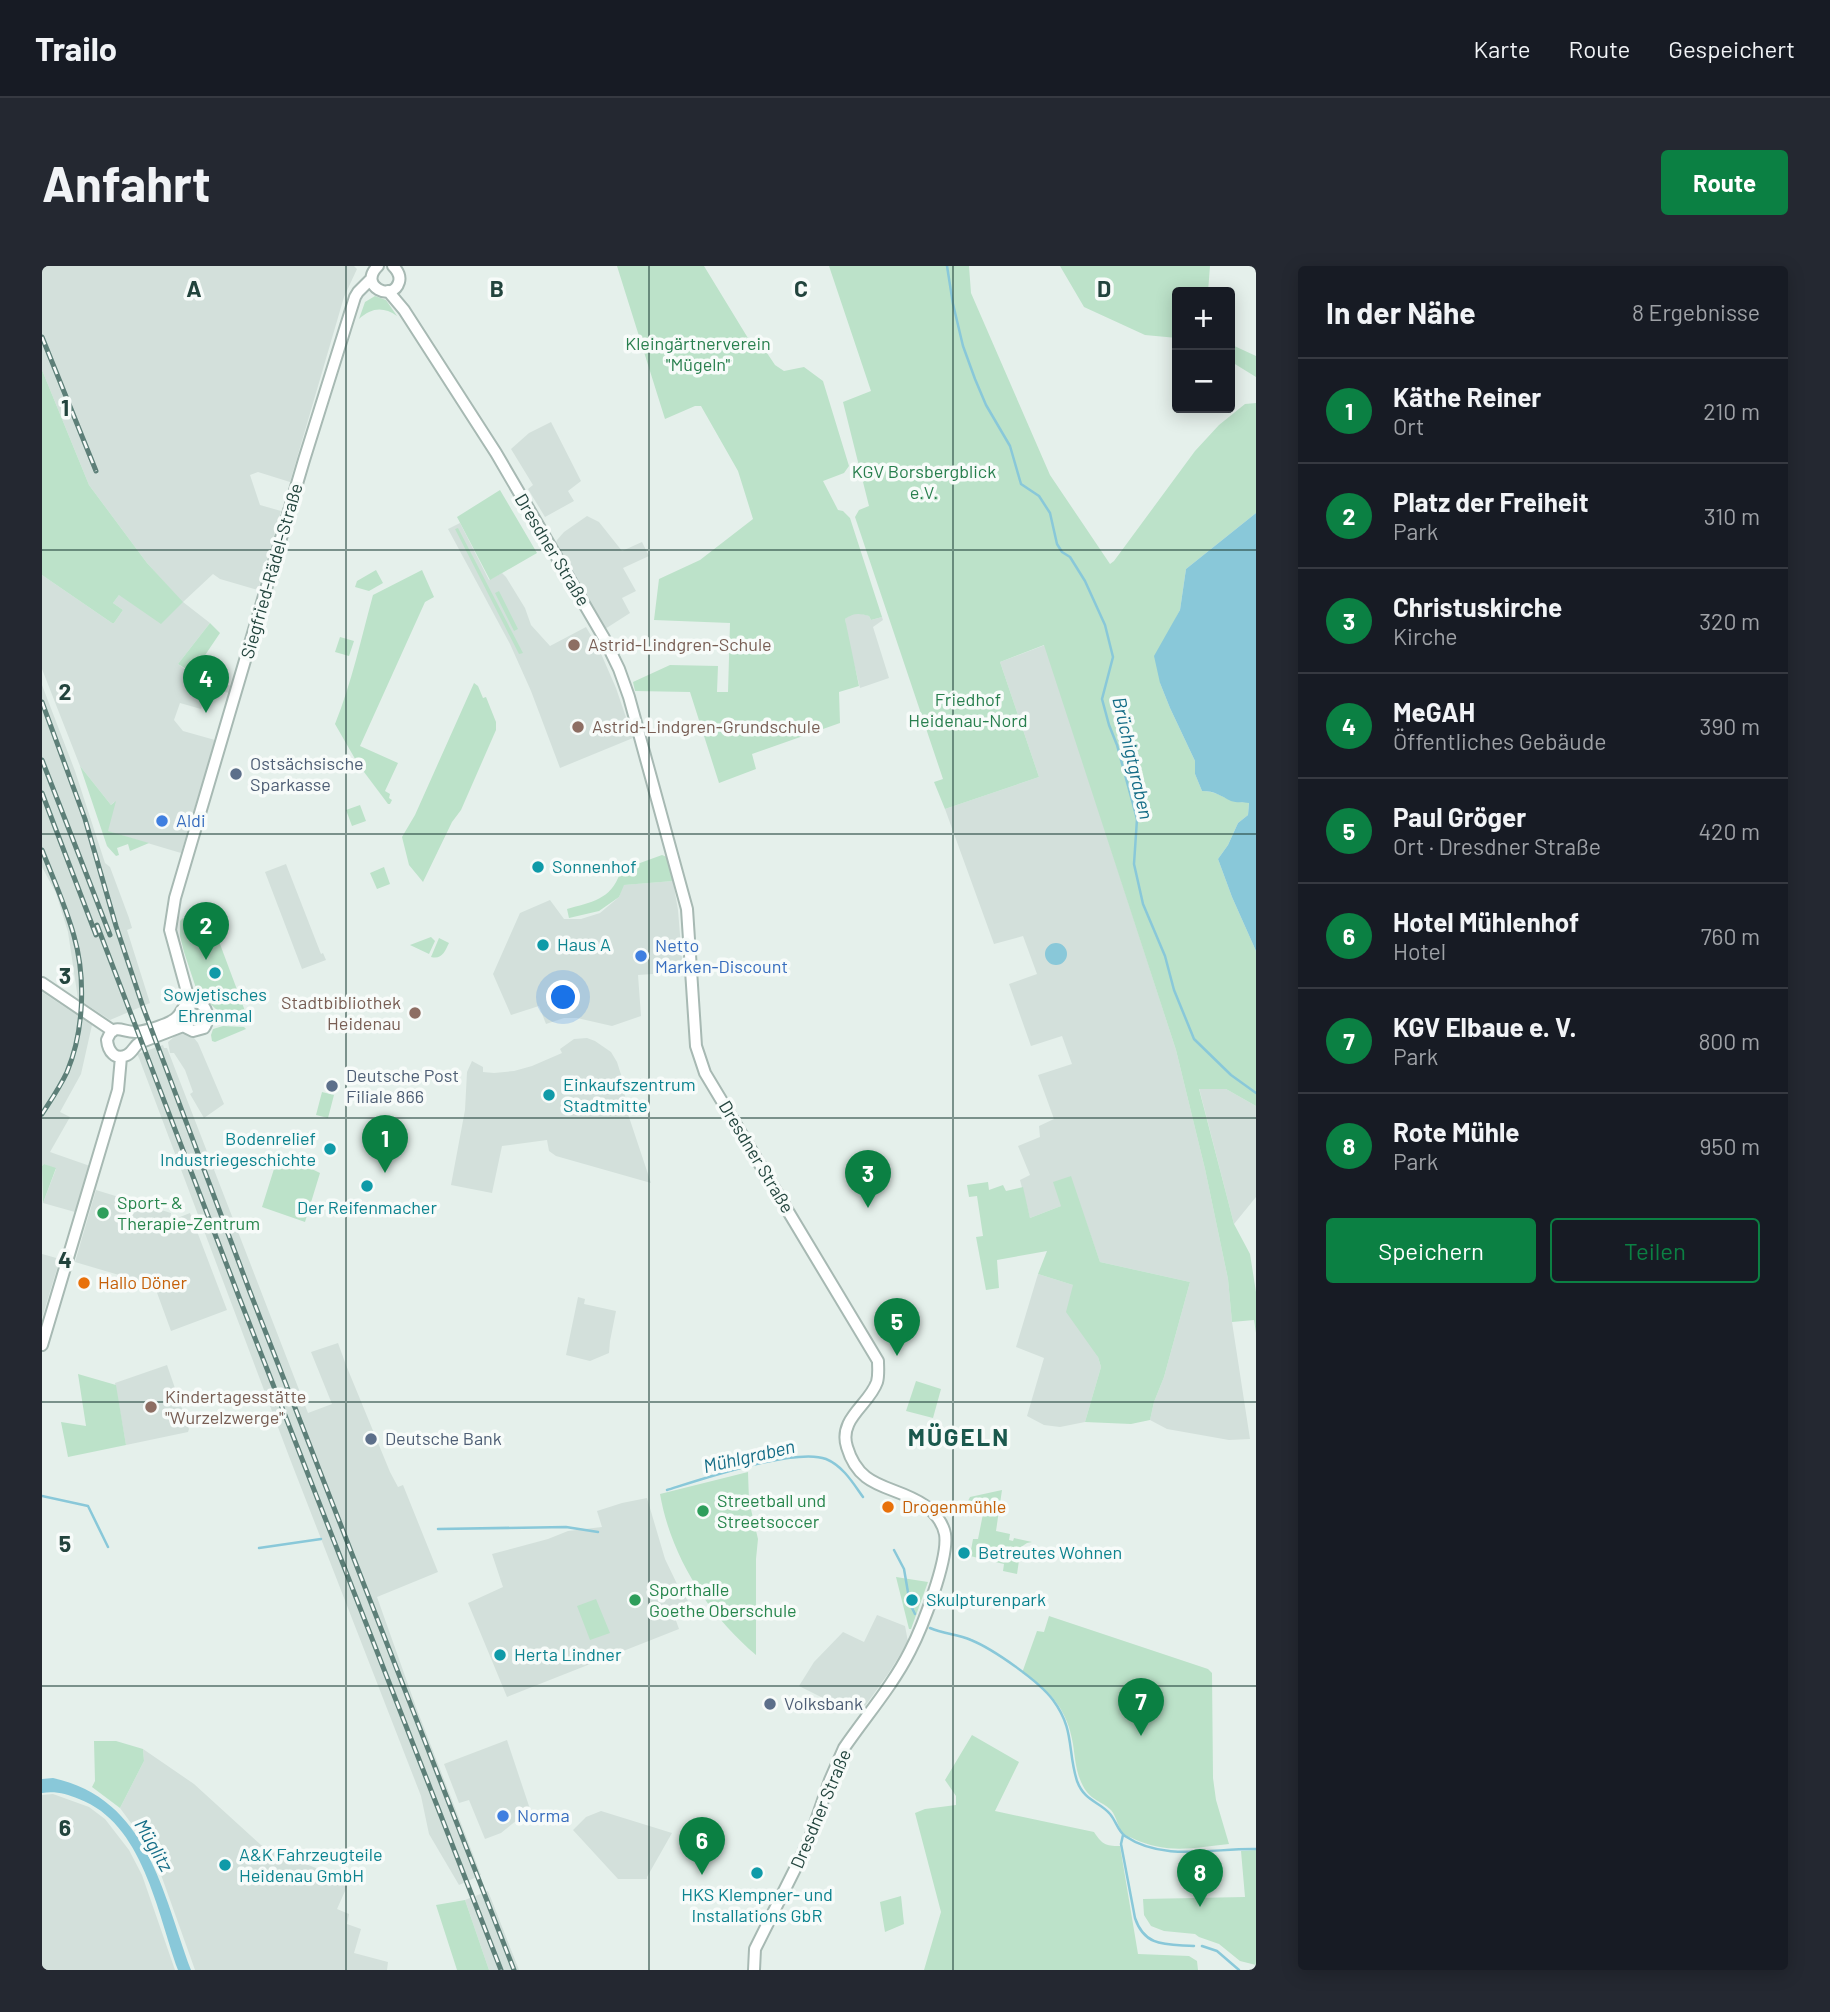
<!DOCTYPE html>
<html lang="de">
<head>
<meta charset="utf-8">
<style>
  body { margin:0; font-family:Barlow,sans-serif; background:#242831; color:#f1f3f6 }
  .controls { position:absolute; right:21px; top:21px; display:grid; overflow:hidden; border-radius:7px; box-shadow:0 4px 18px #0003 }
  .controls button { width:63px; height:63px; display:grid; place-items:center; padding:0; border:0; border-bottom:2px solid #363941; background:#171b24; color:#f1f3f6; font:35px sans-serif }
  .you { position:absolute; left:522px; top:732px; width:24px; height:24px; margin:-18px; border:5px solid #fff; border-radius:50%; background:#1a73e8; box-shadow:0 0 0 10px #1a73e833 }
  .badge { display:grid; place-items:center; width:46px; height:46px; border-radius:50%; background:#0b8043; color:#fff; font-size:23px; font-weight:700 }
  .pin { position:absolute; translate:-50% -58px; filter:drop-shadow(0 2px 4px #0008) }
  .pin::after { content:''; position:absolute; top:37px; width:24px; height:21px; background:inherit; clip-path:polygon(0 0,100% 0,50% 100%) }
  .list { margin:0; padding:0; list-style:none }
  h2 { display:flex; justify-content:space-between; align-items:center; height:91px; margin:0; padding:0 28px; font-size:30px }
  h2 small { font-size:23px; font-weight:400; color:#9ea1a6 }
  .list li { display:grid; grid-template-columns:46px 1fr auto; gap:21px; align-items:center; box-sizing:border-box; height:105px; padding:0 28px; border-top:2px solid #363941 }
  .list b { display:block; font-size:26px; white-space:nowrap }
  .list p { margin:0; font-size:23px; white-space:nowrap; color:#9ea1a6 }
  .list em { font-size:23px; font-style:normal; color:#9ea1a6 }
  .actions { display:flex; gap:14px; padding:21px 28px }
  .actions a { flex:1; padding:16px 0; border:2px solid #0b8043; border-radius:7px; text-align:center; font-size:24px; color:#0b8043 }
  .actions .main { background:#0b8043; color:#fff }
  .map { position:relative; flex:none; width:1214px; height:1704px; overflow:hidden; border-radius:7px }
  header { display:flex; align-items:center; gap:42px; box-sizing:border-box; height:98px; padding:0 35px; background:#171b24; border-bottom:2px solid #363941 }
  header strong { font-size:33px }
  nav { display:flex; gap:38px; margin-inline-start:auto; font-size:24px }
  .intro { display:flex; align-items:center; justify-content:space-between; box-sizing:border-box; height:168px; padding:0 42px }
  h1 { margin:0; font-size:49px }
  .button { padding:18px 32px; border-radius:7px; background:#0b8043; color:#fff; font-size:24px; font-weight:700 }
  main { display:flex; gap:42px; padding:0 42px }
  aside { flex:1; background:#171b24; border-radius:7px; box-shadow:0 4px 18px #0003 }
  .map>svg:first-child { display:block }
  .built { fill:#d3e0db }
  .green { fill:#bce2c9 }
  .water { fill:#89c8d9 }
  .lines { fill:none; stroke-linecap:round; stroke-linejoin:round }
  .stream { stroke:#89c8d9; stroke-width:2.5 }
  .tertiary-casing { stroke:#a7b9b3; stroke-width:14 }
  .tertiary { stroke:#fff; stroke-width:10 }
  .rail-casing { stroke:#5d7f78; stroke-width:5 }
  .rail { stroke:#f7fbf9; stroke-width:2.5; stroke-dasharray:8; stroke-linecap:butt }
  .grid { fill:none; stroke:#22443d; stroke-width:2; stroke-opacity:0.55 }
  .education-dot { fill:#8d6e63; stroke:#f7fbf9; stroke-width:2.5 }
  .service-dot { fill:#5c6f8a; stroke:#f7fbf9; stroke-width:2.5 }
  .shop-dot { fill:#3f7fe0; stroke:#f7fbf9; stroke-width:2.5 }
  .culture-dot { fill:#0f9aa8; stroke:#f7fbf9; stroke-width:2.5 }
  .leisure-dot { fill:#2e9e5b; stroke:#f7fbf9; stroke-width:2.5 }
  .food-dot { fill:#e8710a; stroke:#f7fbf9; stroke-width:2.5 }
  .labels { text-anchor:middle; stroke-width:7; stroke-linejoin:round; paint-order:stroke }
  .park-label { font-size:18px; fill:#287f4e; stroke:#f7fbf9 }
  .street-label { font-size:18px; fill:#22443d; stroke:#f7fbf9 }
  .education-label { font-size:18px; fill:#785e54; stroke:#f7fbf9; text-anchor:start }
  .service-label { font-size:18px; fill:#4e5e75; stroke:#f7fbf9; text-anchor:start }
  .shop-label { font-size:18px; fill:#366cbe; stroke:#f7fbf9; text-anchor:start }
  .culture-label { font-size:18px; fill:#0d838f; stroke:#f7fbf9; text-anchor:start }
  .leisure-label { font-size:18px; fill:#27864d; stroke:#f7fbf9; text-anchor:start }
  .food-label { font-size:18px; fill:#c56008; stroke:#f7fbf9; text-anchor:start }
  .water-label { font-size:19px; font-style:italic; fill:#156d87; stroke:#f7fbf9 }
  .district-label { font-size:24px; font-weight:bold; letter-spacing:2px; fill:#1b584d; stroke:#f7fbf9 }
  .grid-label { font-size:23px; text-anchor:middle; font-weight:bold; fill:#22443d; stroke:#f7fbf9; stroke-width:7; stroke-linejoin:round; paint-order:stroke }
</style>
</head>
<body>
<header>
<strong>Trailo</strong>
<nav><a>Karte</a><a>Route</a><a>Gespeichert</a></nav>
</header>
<div class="intro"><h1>Anfahrt</h1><a class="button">Route</a></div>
<main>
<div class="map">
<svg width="1214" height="1704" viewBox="0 0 1214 1704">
  <rect width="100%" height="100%" fill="#e5f0eb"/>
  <path class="built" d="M0,0H312L315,3L302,31L248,216L216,206L208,209L218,239L239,245L216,324L178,313L171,308L141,336L168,357L136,398L147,406L189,420L187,427L166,421L159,443L138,437L132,454L141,465L173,474L139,587L65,565L72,536L69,539L38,500L0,403V309L70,357H72L81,344L71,337L77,329L140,336L105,297L47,219L0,104Z
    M509,156L539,215L526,225L532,235L503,251L486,223L491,219L469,183L487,167Z
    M545,250L557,256L580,285L600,276L607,290L581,302L594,325L580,332L588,347L563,363L513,279L515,274L522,266Z
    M418,257L447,314L460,307L464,311L483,342L489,359L508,380L544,361L557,383L574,422L591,472L518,502L489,425L468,378L406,263Z
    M817,347L827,350L829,354L840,351L841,354L831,361L847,412L818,422L806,374L803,353L808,349Z
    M1003,379L1134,784L1163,903L1186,1013L1190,1056L1208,1173L1187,1174L1125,1163L1108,1154L1112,1136L1122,1111L1148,1016L1058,996L1028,910L1019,940L988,952L978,914L988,909L976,880L998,871L997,860L1012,853L996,809L1030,798L1020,770L989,780L967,718L995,708L981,670L952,678L903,543L997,511L958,396Z
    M0,419L33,505L63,597L68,601L87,652L90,662L85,664L108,737L68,754L36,733L26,666L14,627L0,601Z
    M244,598L279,688L281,687L284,694L260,703L223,606Z
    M631,615L636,644L641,706L596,709L599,750L570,760L535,752H522L504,758L497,740L469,749L451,708L478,647L508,634L522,653H539L558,647L577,631L581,619Z
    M0,726L50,759L39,808L18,846L28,851L8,886L48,900L33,946L1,937L14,903L2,898L0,900Z
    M139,765L152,772L156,777L182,838L162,852L148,828L151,826L143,804L132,787H128L126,776Z
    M545,772L553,775L569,786L575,796L582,818L584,842L609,917L514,890L507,885L505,874L460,880L450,927L409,919L423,844L425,806L430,795L441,801V806L452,807L472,805L490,800L520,787L518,783L532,773Z
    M121,779L122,782H125L266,1147L290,1138L269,1086L296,1077L304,1099L348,1206L356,1221L361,1219L396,1306L335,1331L374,1441L439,1609L417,1619L387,1568L379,1530L248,1193L97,792L95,788Z
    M1157,822L1184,823L1214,840V931L1192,958Z
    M54,924L129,947L128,955L148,947L185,1044L129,1065L110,1013L104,1017L33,996Z
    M0,988L18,993L0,1052Z
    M996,1008L1031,1019L1056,1091L1059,1101L1043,1156L1018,1161L1002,1159L985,1150L1002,1092L974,1081Z
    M536,1031L543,1033L542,1038L574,1045L568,1075L567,1087L548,1095L524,1089Z
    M125,1099L147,1163L146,1166L84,1179L73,1117Z
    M605,1232L623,1293L636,1320L650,1341L632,1349L637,1363L465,1431L426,1337L461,1321L450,1288L506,1273L526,1265L560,1261L555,1245L580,1237Z
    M835,1349L863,1360L866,1376L846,1408L821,1443L811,1447L757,1420L772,1396L801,1366L822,1376Z
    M465,1474L489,1546L480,1550L459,1567L443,1573L427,1534L417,1537L402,1498Z
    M101,1483L152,1518L219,1579L307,1616L295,1643L307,1648L305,1658L319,1663L312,1687L346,1696L345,1704H153L118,1606L105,1579L78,1542L102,1495Z
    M11,1528L47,1541L63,1553L87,1584L100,1609L133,1704H0V1529Z
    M559,1545L630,1567L605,1611V1613H576L531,1564L544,1551Z
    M446,1625L477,1704H447L423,1634Z"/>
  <path class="green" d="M575,0H662L712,82L719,87H725L733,99L742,105L762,101L781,115L807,200L802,207L781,215L796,244L801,245L808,252L840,351L829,354L827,350C817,347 811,347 803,353L817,420L797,426L798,457L710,488L714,503L677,517L648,426L593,425L591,416L628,399L676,400L675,426H686L688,357L612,354L617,313L658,294L711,253L696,205L659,140H653L623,153Z
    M787,0H927L929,27L1008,209L1068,298L1072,295L1153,185L1177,159L1203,138L1214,137V247L1144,303L1138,344L1130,360L1118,417L1128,442L1153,495V508L1160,525C1172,525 1179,530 1189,534C1194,537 1202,536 1207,536L1206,549L1196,557L1186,579L1176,593L1190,631L1214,685V840L1184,823H1157L1192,958L1208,988L1214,1026V1067L1212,1054L1190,1056L1186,1013L1163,903L1134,784L1002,379L958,396L997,511L903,543L892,516L901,513L813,251L817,244L827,240L801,136L829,125Z
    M1018,0H1168L1166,26H1135V72L1103,69L1042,41Z
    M333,30L344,34L355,50C341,40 329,42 317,53L323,36Z
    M1188,78L1214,90V111L1188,95Z
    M0,104L47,219L105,297L141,336L119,358L77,329L71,337L81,344L72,357H70L0,309Z
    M458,224L495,287L448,314L415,251Z
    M416,262L481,387L477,388L413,263Z
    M334,304L341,317L327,325L313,321L315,315Z
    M380,304L392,331L383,336L318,480L356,497L343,525L348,528L347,532L350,534L348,538H346L316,498L293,458C310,416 319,373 331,329Z
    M457,325L476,363L472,365L453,327Z
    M168,357L178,367L151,407L136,398Z
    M298,371L312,375L307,390L293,386Z
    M432,417L436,420L441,432L444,431L454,456V464L419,544L410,556L381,616L367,599L360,571L373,549Z
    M38,500L69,539L74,535L66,565L107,577L88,585L86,578L75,582L77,589L74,590L65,580Z
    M318,539L324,555L310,560L304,544Z
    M620,589L625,591L631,615L582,619L577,631L557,645L527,652L525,643C549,636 569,634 578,607L587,601Z
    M342,601L348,618L335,623L328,607Z
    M141,652L166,657L172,662L203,745L201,749L177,746L155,725L142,686L138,670V655Z
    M389,671L393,675L387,688L368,679Z
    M397,672L407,677C403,685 400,694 389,691Z
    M144 751a8 8 0 1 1 16 0a8 8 0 1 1-16 0Z
    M181,760L202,761L204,763L173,776L170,775L169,769L171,763Z
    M280,826L292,829L286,852L274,849Z
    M237,887L278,907L263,956L220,941Z
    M2,898L14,902L1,937L0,900Z
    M1029,910L1058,996L1148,1016L1122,1111L1112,1136L1108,1154L1089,1158L1043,1156L1059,1101L1056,1091L1024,1046L1031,1019L996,1008L1005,985L955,994L957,1022L944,1024L934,971L941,970L935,930L927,931L925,919L946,916L947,924L961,919L964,925L981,921L988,952L1019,940L1011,916Z
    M36,1108L74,1119L84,1179L26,1191L19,1156L44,1160Z
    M874,1115L899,1123L891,1152L864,1145Z
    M706,1206L707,1235L716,1273L714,1293V1389C666,1348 629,1291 618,1228Z
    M960,1224L954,1265L968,1268L967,1274L971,1275L972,1272L990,1276L985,1277L979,1281L975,1308L961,1305L962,1298L928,1290L931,1273H936L941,1248L938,1247C939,1240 933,1236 926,1235L928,1231Z
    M854,1311L886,1316L869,1363H867Z
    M554,1333L568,1367L548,1374L535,1340Z
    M1007,1350L1166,1403L1170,1407L1171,1512L1174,1534L1187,1578C1152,1582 1125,1588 1092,1573C1089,1571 1085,1571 1082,1568C1076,1563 1075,1551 1069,1544C1060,1535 1049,1535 1041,1520C1034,1507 1033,1492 1031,1478C1026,1445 1008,1423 980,1407L995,1365L1002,1366Z
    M930,1469L977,1496L953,1545L1052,1566C1060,1578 1063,1580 1078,1580L1096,1688L1147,1690L1155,1695L1156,1704H882L899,1646L873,1547L883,1543L914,1539V1530L903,1514Z
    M52,1475H74L101,1483L102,1495L78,1542L50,1521L53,1515Z
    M1214,1584V1699L1198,1695L1177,1678L1157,1671L1153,1668L1122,1665L1109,1660L1102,1649L1101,1633L1203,1631L1199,1585Z
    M859,1630L862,1658L843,1666L838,1636Z
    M423,1634L447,1704H415L394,1639Z"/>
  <path class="water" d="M1214,247V685L1190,631L1176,593L1186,579L1196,557L1206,549L1207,537C1202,536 1194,537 1189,535C1179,530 1173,525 1160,525L1153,508V495L1128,442L1118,417L1112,390L1138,344L1144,303Z
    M1003 688a11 11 0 1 1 22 0a11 11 0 1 1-22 0Z
    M11,1512C106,1533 120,1626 149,1704H136C115,1646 101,1557 37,1533C24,1528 14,1525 0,1527V1513Z"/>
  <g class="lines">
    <path class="stream" d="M905,0L911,38L921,80L933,113L944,139L968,180L979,218L997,230L1008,247L1015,278L1020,286L1028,291L1043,315L1063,359L1071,391L1060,433L1067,459L1075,479L1095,553L1092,598L1101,638L1123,690L1132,724L1152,773L1189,809L1214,827
      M625,1224C657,1214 754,1181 784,1193C801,1200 811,1217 821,1231
      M0,1230L46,1240L66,1281
      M396,1263L524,1261L556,1266
      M217,1282L279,1273
      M852,1284L862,1303L868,1338L873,1348
      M888,1362C902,1368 916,1368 929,1374C951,1383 997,1415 1011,1434C1033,1464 1025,1483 1035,1515C1043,1536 1057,1535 1068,1548C1074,1555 1076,1565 1083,1570C1121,1596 1172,1582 1214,1583
      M1081,1569L1079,1578L1093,1652C1103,1682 1125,1678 1152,1680
      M1160,1680L1175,1685L1197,1704"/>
    <defs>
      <path id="tertiary" d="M336,0C315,20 351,37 357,16C359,9 355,4 351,0
        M346,25L362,44L454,187L562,372L577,403L587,431L645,643L654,780L663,807L836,1095C836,1102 837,1109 835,1116C827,1139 796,1153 805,1181C818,1225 851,1218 882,1239C892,1245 901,1257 903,1268C907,1293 880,1362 868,1385C851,1419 824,1450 802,1482L788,1514L767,1575L713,1683L712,1704
        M0,717L71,765
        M148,737L128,664L133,632L262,194L313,31L316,26L329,13
        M138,750L141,760L151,765L162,762C170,751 163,731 147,738C140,740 140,746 136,750C130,758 104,765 94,766C81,767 72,755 65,774C66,785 73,795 85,789C91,786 92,780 97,777L141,760
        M0,1079L76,824L79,791"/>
    </defs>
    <use href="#tertiary" class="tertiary-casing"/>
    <use href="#tertiary" class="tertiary"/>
    <defs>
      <path id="rail" d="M0,71L54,205
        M0,436L43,553L74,660L101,741L208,1026L472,1704
        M0,494L68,669
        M0,527L54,669
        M0,584C11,612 24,641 32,670C44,712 42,765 25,806C18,821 9,834 0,848
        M55,659L197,1031L459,1704"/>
    </defs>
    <use href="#rail" class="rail-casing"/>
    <use href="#rail" class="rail"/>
  </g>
  <path class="grid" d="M304,0V1704M607,0V1704M911,0V1704M0,284H1214M0,568H1214M0,852H1214M0,1136H1214M0,1420H1214"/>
  <g class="education-dot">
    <circle cx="532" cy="379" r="7"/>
    <circle cx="536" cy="461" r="7"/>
    <circle cx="373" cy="747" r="7"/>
    <circle cx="109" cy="1141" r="7"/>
  </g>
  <g class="service-dot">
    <circle cx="194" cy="508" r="7"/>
    <circle cx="290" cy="820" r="7"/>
    <circle cx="329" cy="1173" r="7"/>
    <circle cx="728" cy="1438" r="7"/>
  </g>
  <g class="shop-dot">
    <circle cx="120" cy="555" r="7"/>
    <circle cx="599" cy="690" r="7"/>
    <circle cx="461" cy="1550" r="7"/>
  </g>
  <g class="culture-dot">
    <circle cx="496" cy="601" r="7"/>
    <circle cx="501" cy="679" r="7"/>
    <circle cx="173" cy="707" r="7"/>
    <circle cx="507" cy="829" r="7"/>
    <circle cx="288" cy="883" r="7"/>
    <circle cx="325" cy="920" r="7"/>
    <circle cx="922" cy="1287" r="7"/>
    <circle cx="870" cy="1334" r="7"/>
    <circle cx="458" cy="1389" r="7"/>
    <circle cx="183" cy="1599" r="7"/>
    <circle cx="715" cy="1607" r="7"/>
  </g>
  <g class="leisure-dot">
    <circle cx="61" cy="947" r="7"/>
    <circle cx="661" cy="1245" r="7"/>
    <circle cx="593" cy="1334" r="7"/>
  </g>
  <g class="food-dot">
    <circle cx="42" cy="1017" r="7"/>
    <circle cx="846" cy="1241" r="7"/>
  </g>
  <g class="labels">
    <g class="park-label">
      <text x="656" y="84">Kleingärtnerverein<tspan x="656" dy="21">"Mügeln"</tspan></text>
      <text x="882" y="212">KGV Borsbergblick<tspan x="882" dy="21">e.V.</tspan></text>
      <text x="926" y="440">Friedhof<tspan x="926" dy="21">Heidenau-Nord</tspan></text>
    </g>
    <g class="street-label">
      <text transform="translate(510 284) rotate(59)" y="6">Dresdner Straße</text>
      <text transform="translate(230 305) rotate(-74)" y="6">Siegfried-Rädel-Straße</text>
      <text transform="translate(714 891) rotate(59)" y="6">Dresdner Straße</text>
      <text transform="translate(779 1543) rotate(-67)" y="6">Dresdner Straße</text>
    </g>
    <g class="education-label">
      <text x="546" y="385">Astrid-Lindgren-Schule</text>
      <text x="550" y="467">Astrid-Lindgren-Grundschule</text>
      <text x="359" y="743" text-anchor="end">Stadtbibliothek<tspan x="359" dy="21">Heidenau</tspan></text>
      <text x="123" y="1137">Kindertagesstätte<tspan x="123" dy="21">"Wurzelzwerge"</tspan></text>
    </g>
    <g class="service-label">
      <text x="208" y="504">Ostsächsische<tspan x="208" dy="21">Sparkasse</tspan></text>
      <text x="304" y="816">Deutsche Post<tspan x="304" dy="21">Filiale 866</tspan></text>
      <text x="343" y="1179">Deutsche Bank</text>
      <text x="742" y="1444">Volksbank</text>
    </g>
    <g class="shop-label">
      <text x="134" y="561">Aldi</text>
      <text x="613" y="686">Netto<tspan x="613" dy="21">Marken-Discount</tspan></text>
      <text x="475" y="1556">Norma</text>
    </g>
    <g class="culture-label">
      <text x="510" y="607">Sonnenhof</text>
      <text x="515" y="685">Haus A</text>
      <text x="173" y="735" text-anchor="middle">Sowjetisches<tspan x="173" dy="21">Ehrenmal</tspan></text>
      <text x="521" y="825">Einkaufszentrum<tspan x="521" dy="21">Stadtmitte</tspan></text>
      <text x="274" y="879" text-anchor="end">Bodenrelief<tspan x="274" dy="21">Industriegeschichte</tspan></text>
      <text x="325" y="948" text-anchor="middle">Der Reifenmacher</text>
      <text x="936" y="1293">Betreutes Wohnen</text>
      <text x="884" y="1340">Skulpturenpark</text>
      <text x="472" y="1395">Herta Lindner</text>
      <text x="197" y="1595">A&amp;K Fahrzeugteile<tspan x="197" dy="21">Heidenau GmbH</tspan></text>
      <text x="715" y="1635" text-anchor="middle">HKS Klempner- und<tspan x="715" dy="21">Installations GbR</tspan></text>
    </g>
    <g class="leisure-label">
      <text x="75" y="943">Sport- &amp;<tspan x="75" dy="21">Therapie-Zentrum</tspan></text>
      <text x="675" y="1241">Streetball und<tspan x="675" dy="21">Streetsoccer</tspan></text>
      <text x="607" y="1330">Sporthalle<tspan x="607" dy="21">Goethe Oberschule</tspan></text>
    </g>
    <g class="food-label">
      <text x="56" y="1023">Hallo Döner</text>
      <text x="860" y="1247">Drogenmühle</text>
    </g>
    <g class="water-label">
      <text transform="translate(1091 492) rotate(77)" y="7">Brüchigtgraben</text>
      <text transform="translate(707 1190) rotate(-13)" y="7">Mühlgraben</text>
      <text transform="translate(112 1579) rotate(60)" y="7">Müglitz</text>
    </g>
    <g class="district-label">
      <text x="917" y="1180">MÜGELN</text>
    </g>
  </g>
  <g class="grid-label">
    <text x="152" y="31">A</text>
    <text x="455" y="31">B</text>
    <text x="759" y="31">C</text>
    <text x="1062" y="31">D</text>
    <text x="23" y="150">1</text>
    <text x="23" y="434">2</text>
    <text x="23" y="718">3</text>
    <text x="23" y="1002">4</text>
    <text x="23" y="1286">5</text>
    <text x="23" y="1570">6</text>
  </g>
</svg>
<div class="controls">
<button>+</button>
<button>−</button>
</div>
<div class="you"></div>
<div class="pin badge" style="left:343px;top:907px">1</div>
<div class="pin badge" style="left:164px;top:694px">2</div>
<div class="pin badge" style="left:826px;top:942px">3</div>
<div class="pin badge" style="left:164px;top:447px">4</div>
<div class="pin badge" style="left:855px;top:1090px">5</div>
<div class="pin badge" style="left:660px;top:1609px">6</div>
<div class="pin badge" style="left:1099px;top:1470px">7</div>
<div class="pin badge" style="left:1158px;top:1641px">8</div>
</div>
<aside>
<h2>In der Nähe<small>8 Ergebnisse</small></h2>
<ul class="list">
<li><span class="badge">1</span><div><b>Käthe Reiner</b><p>Ort</p></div><em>210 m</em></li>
<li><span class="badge">2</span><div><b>Platz der Freiheit</b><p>Park</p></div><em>310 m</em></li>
<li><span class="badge">3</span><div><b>Christuskirche</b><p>Kirche</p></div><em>320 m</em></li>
<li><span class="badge">4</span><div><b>MeGAH</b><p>Öffentliches Gebäude</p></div><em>390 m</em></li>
<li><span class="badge">5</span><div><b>Paul Gröger</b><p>Ort · Dresdner Straße</p></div><em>420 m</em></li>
<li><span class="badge">6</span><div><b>Hotel Mühlenhof</b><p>Hotel</p></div><em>760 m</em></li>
<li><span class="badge">7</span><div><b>KGV Elbaue e. V.</b><p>Park</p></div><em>800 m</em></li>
<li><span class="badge">8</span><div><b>Rote Mühle</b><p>Park</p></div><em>950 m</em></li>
</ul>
<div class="actions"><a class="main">Speichern</a><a>Teilen</a></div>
</aside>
</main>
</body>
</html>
